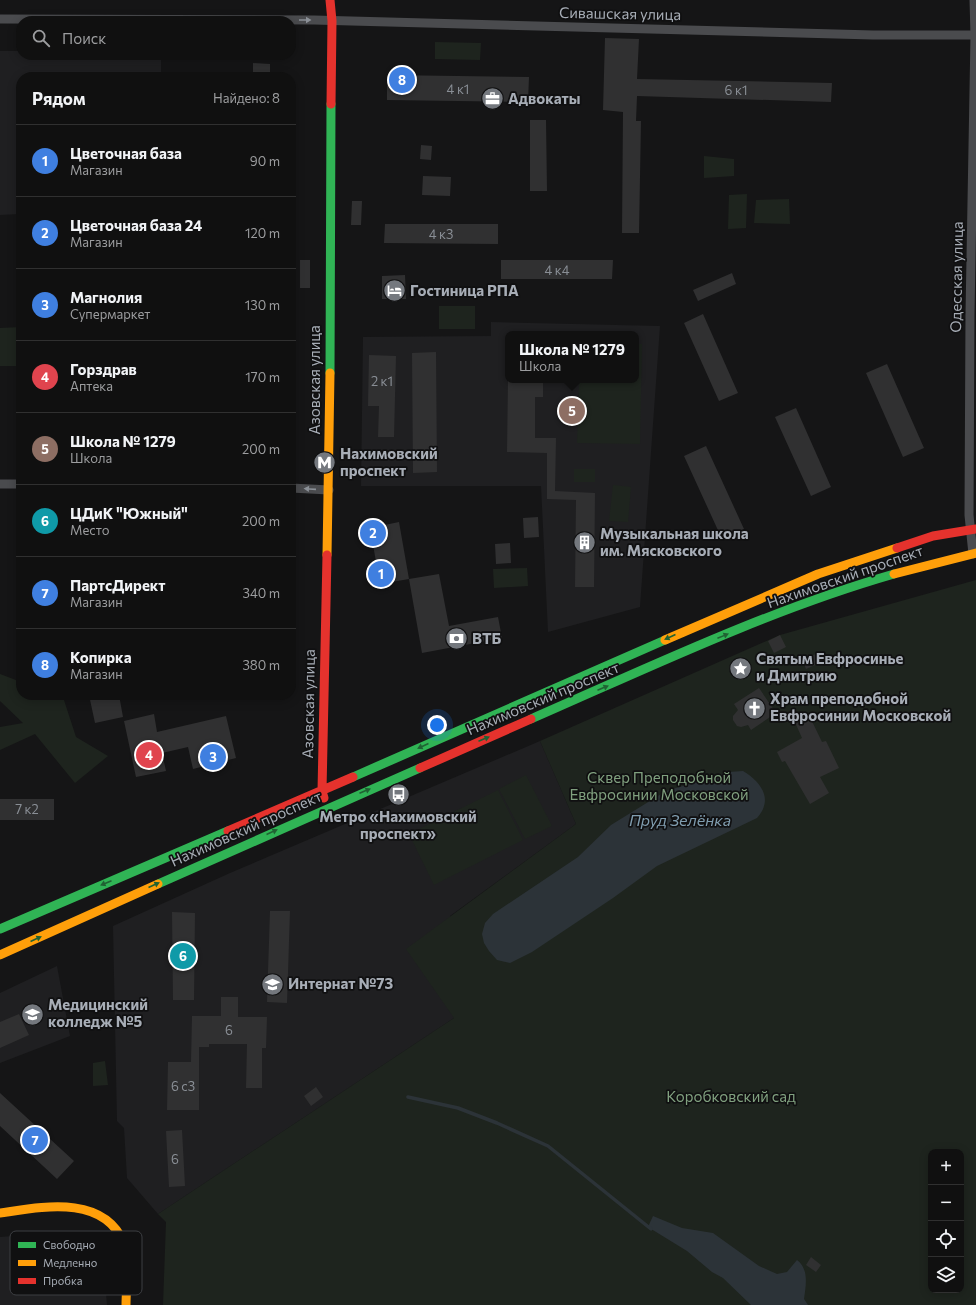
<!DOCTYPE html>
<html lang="ru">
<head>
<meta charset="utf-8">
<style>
  body { margin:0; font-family:Commissioner,sans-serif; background:#1e1e1e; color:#f1f3f6 }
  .controls { position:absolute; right:12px; bottom:12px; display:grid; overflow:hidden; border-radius:8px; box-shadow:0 2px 10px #0003 }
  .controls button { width:36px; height:36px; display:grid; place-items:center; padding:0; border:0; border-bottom:1px solid #303030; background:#101010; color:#f1f3f6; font:20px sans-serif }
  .you { position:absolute; left:437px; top:725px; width:14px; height:14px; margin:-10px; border:3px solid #fff; border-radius:50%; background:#1a73e8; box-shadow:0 0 0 6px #1a73e833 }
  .badge { display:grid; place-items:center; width:26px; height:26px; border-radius:50%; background:#1a73e8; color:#fff; font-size:13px; font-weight:700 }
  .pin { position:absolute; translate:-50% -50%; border:2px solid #fff; box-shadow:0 1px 4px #0006 }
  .popup { position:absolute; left:505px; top:331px; width:134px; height:52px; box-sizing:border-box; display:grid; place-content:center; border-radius:8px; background:#101010; filter:drop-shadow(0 1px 3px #0005); font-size:13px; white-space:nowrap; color:#9c9d9f }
  .popup b { font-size:15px; color:#f1f3f6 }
  .popup::after { content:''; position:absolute; left:50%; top:100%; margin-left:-8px; border:8px solid transparent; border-top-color:#101010 }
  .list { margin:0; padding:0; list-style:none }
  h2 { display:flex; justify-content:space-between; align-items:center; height:52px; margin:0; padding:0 16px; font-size:17px }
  h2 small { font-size:13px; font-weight:400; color:#9c9d9f }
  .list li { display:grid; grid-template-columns:26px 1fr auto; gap:12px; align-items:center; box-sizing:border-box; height:72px; padding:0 16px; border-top:1px solid #303030 }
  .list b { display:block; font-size:15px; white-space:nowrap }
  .list p { margin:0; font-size:13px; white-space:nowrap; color:#9c9d9f }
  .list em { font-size:13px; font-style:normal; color:#9c9d9f }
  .icon { flex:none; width:22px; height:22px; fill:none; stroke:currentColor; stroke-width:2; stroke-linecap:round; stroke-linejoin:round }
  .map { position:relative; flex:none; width:976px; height:1305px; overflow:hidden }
  .search { position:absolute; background:#101010; box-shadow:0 2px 10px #0003; left:16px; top:16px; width:280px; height:44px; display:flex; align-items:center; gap:10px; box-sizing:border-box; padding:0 14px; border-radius:16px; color:#9c9d9f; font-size:15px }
  .panel { position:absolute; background:#101010; box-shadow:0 2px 10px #0003; left:16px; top:72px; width:280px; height:628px; border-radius:16px }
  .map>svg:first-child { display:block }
  .built { fill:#1f1f21; fill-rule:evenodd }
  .green { fill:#1e241e; fill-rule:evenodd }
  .water { fill:#2c3338 }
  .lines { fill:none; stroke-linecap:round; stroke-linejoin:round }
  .stream { stroke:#2c3338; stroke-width:3.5 }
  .building { fill:#303031 }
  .street { stroke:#4a4b4e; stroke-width:9 }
  .fast { stroke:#30b455; stroke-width:9 }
  .slow { stroke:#ff9f0a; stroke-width:9 }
  .jam { stroke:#e5322d; stroke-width:9 }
  .oneway { fill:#8b9097 }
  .oneway2 { fill:#206233 }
  .labels { text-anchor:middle; stroke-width:3.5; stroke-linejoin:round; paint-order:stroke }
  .number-label { font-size:13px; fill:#898e95 }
  .street-label { font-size:15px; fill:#a7adb6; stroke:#101011 }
  .poi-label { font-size:15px; font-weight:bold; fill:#a7adb6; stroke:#101011; text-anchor:start }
  .park-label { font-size:15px; fill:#80a07f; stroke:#101011 }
  .water-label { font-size:16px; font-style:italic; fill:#809daf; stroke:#101011 }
  .key { fill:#101011; stroke:#3d3f43; stroke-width:1 }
  .key-label { font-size:11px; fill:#a7adb6 }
</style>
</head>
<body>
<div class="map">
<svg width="976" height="1305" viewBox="0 0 976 1305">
  <rect width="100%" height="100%" fill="#151516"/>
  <path class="built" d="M0,51H21V55H161V77H21L20,214L0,215Z
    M491,322L660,326L640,607L548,632L541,486H361L363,337L491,336ZM508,334H636V380H508Z
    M540,741L576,824L450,916L454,1018L158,1214L127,1178L124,1128L117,1121L113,926L230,873Z
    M57,966L70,1036L0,1063V993Z
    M78,1231L91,1234L102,1243L107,1305H0V1237Z"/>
  <path class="green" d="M435,42L481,43L480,60L435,59Z
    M704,156L734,159V176L704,178Z
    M747,194L746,228L728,229L729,195Z
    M789,199L790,224L754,223L756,200Z
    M439,306H475V329H439Z
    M21,327V366H0V328Z
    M636,344H642L640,444L577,443L579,380H636Z
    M574,469H595V482H574Z
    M613,485L631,487L628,522L609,521Z
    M527,568L528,586L494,588L493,569Z
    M976,580V1305H163L166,1222L158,1214L454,1018L406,949L576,824L540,741L780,635ZM931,1152H961V1290H931Z
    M0,674L21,682V695H58L63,697L76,737L108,756L75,783L35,734L0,750V727L23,723L0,701Z
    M526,775L552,826L525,839L499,789Z
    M498,790L523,840L434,885L409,834Z
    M105,1061L108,1085L93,1086V1063Z"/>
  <path class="water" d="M743,771C761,782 774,799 757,818L657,866L613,898L532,952L510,963L497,960L489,951L484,943L482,934L485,923L493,914L578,857L611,825L666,791L729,772Z
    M653,1216L682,1228L713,1233L759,1266L777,1274L787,1272L797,1260C809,1269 806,1285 804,1299L808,1305H751L723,1278L712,1272L687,1251L648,1227Z"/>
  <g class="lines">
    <path class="stream" d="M408,1097L458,1108L497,1123L548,1146L651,1229"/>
  </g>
  <path class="building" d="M605,38L639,39L637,79L832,83L831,102L637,96L636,121H641L639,233H622L623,112L603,110Z
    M253,63L270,64V75H253Z
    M387,75L529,77L528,102L387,100Z
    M530,120H546L547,191H530Z
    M421,145L432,146L431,160L420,159Z
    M423,176L451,177L450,196L422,195Z
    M352,201H362L361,225H351Z
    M385,224H498V244L384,243Z
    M300,260H310V288H300Z
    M501,260H613L612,279H501Z
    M732,273L736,284L698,301L693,290Z
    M405,275L406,299H382V276Z
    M703,314L738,393L719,401L684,323Z
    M436,352L437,472L413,473L412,353Z
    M369,355L396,356L394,437H378L379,406H368Z
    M887,364L924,448L903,457L866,373Z
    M508,380H543V397H535V438H556L555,491L595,493L594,587H575L576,500L547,499V453L507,452Z
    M796,408L831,487L811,496L775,417Z
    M706,446L744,529L722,539L684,456Z
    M538,517L539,537L524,538L523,518Z
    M399,522L409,579L380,584L370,528Z
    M510,543L511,563L496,564L495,544Z
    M439,574L449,626L498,617L502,638L422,653L409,579Z
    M780,635L786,647L774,653L768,641Z
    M816,654L820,663L806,669L802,659Z
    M759,688L776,713L751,730L748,725L741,727L737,726L733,720V716L738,710L734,704Z
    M89,695H119L123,717L95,723Z
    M808,713L822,742L826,741L839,768L820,777L829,793L810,804L785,761L782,762L777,752L802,738L794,720Z
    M154,714L157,732L226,716L236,758L193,769L188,747L162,753L166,771L136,777L124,721Z
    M0,799H54V820H0Z
    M270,911H290L287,1003L267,1002Z
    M172,912L195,913L194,1000H173Z
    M221,997H238V1017H267L266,1048H262V1088H246L247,1044H209V1047H199V1110H167L168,1062H191L192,1016H221Z
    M19,1014L29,1035L0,1048V1022Z
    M316,1087L323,1097L311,1106L304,1096Z
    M0,1093L74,1161L57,1179L0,1126Z
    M182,1130L185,1186L169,1187L166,1131Z
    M811,1257L821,1265L816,1272L806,1265Z"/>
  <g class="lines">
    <path class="street" d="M0,19L314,20L873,35H976
      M0,484H21
      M291,488L329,490
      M973,554L969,515L970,314L975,35L974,0"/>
    <path class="fast" d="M330,373L331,104
      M531,719C650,667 769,610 894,574
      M353,777L665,640
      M158,884L420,768
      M0,929L228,831"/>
    <path class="slow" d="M327,555L330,373
      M894,574L976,553
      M665,640L818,574L897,548
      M0,955L158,884
      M0,1213C42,1207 103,1194 124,1243C130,1258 126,1288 126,1305"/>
    <path class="jam" d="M330,0L332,21L331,104
      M897,548L933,536L976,529
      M420,768L531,719
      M324,798L322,791L327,555
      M228,831L353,777"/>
  </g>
  <defs><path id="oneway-solid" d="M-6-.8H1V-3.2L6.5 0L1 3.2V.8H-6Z"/></defs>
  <g class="oneway">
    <use href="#oneway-solid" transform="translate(305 20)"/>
    <use href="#oneway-solid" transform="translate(310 489) rotate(-176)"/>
  </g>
  <g class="oneway2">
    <use href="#oneway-solid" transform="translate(723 636) rotate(-22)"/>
    <use href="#oneway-solid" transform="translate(670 637) rotate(156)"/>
    <use href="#oneway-solid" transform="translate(603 688) rotate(-23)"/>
    <use href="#oneway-solid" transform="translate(484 739) rotate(-23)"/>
    <use href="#oneway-solid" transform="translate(423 746) rotate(156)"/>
    <use href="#oneway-solid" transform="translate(365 791) rotate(-23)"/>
    <use href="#oneway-solid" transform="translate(272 832) rotate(-24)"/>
    <use href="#oneway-solid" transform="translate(106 883) rotate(157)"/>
    <use href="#oneway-solid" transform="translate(154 885) rotate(-24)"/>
    <use href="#oneway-solid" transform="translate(36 939) rotate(-24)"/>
  </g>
  <defs>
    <symbol id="office-disc" viewBox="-11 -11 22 22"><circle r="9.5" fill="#74787e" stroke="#101011"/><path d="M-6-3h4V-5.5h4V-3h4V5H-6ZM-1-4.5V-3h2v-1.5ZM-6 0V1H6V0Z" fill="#fff"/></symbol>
    <symbol id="hotel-disc" viewBox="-11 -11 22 22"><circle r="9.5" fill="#74787e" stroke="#101011"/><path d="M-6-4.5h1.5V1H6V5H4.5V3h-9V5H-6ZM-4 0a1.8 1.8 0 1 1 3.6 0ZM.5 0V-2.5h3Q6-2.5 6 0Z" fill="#fff"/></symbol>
    <symbol id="metro-disc" viewBox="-11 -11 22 22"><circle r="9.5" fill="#74787e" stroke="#101011"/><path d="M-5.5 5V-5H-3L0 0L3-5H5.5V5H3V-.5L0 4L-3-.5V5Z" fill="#fff"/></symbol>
    <symbol id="building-disc" viewBox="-11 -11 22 22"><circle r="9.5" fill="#74787e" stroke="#101011"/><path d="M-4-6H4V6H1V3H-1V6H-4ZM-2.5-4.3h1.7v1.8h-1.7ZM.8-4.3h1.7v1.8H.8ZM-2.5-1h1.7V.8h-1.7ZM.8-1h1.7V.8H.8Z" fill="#fff"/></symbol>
    <symbol id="bank-disc" viewBox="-11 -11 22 22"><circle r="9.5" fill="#74787e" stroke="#101011"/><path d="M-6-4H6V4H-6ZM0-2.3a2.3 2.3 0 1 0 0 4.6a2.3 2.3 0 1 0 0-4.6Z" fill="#fff"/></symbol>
    <symbol id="sight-disc" viewBox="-11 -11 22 22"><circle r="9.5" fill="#74787e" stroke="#101011"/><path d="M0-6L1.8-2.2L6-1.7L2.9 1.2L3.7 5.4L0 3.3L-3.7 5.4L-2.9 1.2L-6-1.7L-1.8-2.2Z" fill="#fff"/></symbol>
    <symbol id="church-disc" viewBox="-11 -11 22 22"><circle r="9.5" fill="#74787e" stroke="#101011"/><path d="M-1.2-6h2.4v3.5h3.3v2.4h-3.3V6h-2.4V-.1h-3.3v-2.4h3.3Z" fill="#fff"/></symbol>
    <symbol id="bus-disc" viewBox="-11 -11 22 22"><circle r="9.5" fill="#74787e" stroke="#101011"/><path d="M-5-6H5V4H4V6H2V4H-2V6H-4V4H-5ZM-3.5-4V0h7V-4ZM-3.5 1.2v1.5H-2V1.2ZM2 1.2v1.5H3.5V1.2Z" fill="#fff"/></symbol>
    <symbol id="school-disc" viewBox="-11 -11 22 22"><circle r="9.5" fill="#74787e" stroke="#101011"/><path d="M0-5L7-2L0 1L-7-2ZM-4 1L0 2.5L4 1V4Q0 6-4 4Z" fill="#fff"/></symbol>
    <symbol id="university-disc" viewBox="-11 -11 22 22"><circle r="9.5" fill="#74787e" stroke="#101011"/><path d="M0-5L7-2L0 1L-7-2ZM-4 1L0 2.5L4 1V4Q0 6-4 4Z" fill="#fff"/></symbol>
  </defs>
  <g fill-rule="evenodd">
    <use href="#office-disc" x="480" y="86" width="25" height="25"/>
    <use href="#hotel-disc" x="382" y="278" width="25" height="25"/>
    <use href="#metro-disc" x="312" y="450" width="25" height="25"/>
    <use href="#building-disc" x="572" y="530" width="25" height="25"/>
    <use href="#bank-disc" x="444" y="626" width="25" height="25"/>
    <use href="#sight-disc" x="728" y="656" width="25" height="25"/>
    <use href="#church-disc" x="742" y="696" width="25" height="25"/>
    <use href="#bus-disc" x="386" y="782" width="25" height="25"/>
    <use href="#school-disc" x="260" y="972" width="25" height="25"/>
    <use href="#university-disc" x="20" y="1002" width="25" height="25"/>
  </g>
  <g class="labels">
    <g class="number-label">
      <text x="458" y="94">4 к1</text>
      <text x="736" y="95">6 к1</text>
      <text x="441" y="239">4 к3</text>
      <text x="557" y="275">4 к4</text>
      <text x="382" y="386">2 к1</text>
      <text x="27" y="814">7 к2</text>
      <text x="229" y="1035">6</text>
      <text x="183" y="1091">6 с3</text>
      <text x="175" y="1164">6</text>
    </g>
    <g class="street-label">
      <text transform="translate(620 14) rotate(1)" y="5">Сивашская улица</text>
      <text transform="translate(957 277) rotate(-89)" y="5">Одесская улица</text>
      <text transform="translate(315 380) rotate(-90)" y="5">Азовская улица</text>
      <text transform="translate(845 577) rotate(-19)" y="5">Нахимовский проспект</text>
      <text transform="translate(543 699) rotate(-23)" y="5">Нахимовский проспект</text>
      <text transform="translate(309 704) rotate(-89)" y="5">Азовская улица</text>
      <text transform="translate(246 829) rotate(-24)" y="5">Нахимовский проспект</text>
    </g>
    <g class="poi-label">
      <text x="508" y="104">Адвокаты</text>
      <text x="410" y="296">Гостиница РПА</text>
      <text x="340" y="459">Нахимовский<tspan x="340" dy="17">проспект</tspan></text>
      <text x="600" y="539">Музыкальная школа<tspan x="600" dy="17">им. Мясковского</tspan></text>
      <text x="472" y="644">ВТБ</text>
      <text x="756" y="664">Святым Евфросинье<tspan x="756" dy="17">и Дмитрию</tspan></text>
      <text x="770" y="704">Храм преподобной<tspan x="770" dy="17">Евфросинии Московской</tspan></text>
      <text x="398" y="822" text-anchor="middle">Метро «Нахимовский<tspan x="398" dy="17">проспект»</tspan></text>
      <text x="288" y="989">Интернат №73</text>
      <text x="48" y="1010">Медицинский<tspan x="48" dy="17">колледж №5</tspan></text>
    </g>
    <g class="park-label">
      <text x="659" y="783">Сквер Преподобной<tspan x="659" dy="17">Евфросинии Московской</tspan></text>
      <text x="731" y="1102">Коробковский сад</text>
    </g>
    <g class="water-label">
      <text x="680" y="826">Пруд Зелёнка</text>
    </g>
  </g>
  <rect x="10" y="1231" width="132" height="64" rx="6" class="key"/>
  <rect x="18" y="1242" width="18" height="6" fill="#30b455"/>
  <rect x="18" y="1260" width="18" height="6" fill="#ff9f0a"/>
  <rect x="18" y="1278" width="18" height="6" fill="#e5322d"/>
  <g class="key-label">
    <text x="43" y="1249">Свободно</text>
    <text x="43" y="1267">Медленно</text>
    <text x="43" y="1285">Пробка</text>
  </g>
</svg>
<div class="controls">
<button>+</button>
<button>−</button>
<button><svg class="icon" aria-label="locate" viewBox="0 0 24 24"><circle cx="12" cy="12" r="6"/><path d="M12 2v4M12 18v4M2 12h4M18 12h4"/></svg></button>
<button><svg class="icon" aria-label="layers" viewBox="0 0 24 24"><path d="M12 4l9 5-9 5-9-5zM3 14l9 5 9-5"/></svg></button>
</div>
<div class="you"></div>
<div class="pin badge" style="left:381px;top:574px;background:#3f7fe0">1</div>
<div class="pin badge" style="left:373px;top:533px;background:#3f7fe0">2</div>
<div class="pin badge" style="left:213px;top:757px;background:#3f7fe0">3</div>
<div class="pin badge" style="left:149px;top:755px;background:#e0444e">4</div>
<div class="pin badge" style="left:572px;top:411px;background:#8d6e63">5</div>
<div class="popup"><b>Школа № 1279</b>Школа</div>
<div class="pin badge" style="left:183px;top:956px;background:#0f9aa8">6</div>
<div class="pin badge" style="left:35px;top:1140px;background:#3f7fe0">7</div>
<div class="pin badge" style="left:402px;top:80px;background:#3f7fe0">8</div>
<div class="search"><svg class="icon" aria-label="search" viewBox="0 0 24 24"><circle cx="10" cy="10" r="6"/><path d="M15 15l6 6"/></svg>Поиск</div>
<section class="panel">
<h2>Рядом<small>Найдено: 8</small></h2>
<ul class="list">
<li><span class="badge" style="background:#3f7fe0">1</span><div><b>Цветочная база</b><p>Магазин</p></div><em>90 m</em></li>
<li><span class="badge" style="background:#3f7fe0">2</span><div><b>Цветочная база 24</b><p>Магазин</p></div><em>120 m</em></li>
<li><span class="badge" style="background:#3f7fe0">3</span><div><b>Магнолия</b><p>Супермаркет</p></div><em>130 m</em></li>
<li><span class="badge" style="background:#e0444e">4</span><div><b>Горздрав</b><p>Аптека</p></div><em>170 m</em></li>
<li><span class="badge" style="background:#8d6e63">5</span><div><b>Школа № 1279</b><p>Школа</p></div><em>200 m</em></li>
<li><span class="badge" style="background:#0f9aa8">6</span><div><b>ЦДиК &quot;Южный&quot;</b><p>Место</p></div><em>200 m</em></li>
<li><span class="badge" style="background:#3f7fe0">7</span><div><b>ПартсДирект</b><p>Магазин</p></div><em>340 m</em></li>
<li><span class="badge" style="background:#3f7fe0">8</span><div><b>Копирка</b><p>Магазин</p></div><em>380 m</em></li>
</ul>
</section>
</div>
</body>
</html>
